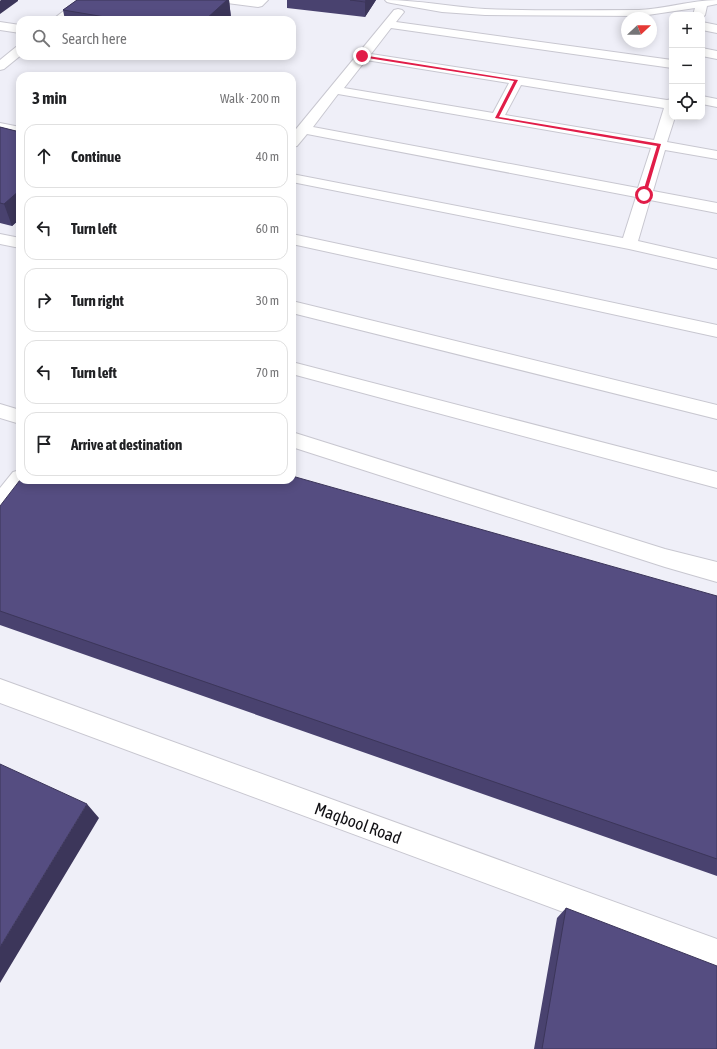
<!DOCTYPE html>
<html lang="en">
<head>
<meta charset="utf-8">
<style>
  body { margin:0; font-family:"Asap Condensed",sans-serif; background:#f6f6f6; color:#202124 }
  .controls { position:absolute; right:12px; top:12px; display:grid; overflow:hidden; border-radius:8px; box-shadow:0 2px 10px #0003 }
  .controls button { width:36px; height:36px; display:grid; place-items:center; padding:0; border:0; border-bottom:1px solid #e0e0e0; background:#fff; color:#202124; font:20px sans-serif }
  .compass { position:absolute; left:621px; top:12px; width:36px; height:36px; border-radius:50%; background:#fff; box-shadow:0 2px 10px #0003; rotate:68deg }
  .stop { position:absolute; width:12px; height:12px; margin:-9px; border:3px solid #e11d48; border-radius:50%; background:#fff }
  .stop.end { background:#e11d48; border-color:#fff; box-shadow:0 1px 4px #0008 }
  .list { margin:0; padding:0; list-style:none }
  h2 { display:flex; justify-content:space-between; align-items:center; height:52px; margin:0; padding:0 16px; font-size:17px }
  h2 small { font-size:13px; font-weight:400; color:#757577 }
  .list li { display:grid; grid-template-columns:26px 1fr auto; gap:12px; align-items:center; box-sizing:border-box; height:64px; margin:0 8px 8px; padding:0 8px; border:1px solid #e0e0e0; border-radius:12px }
  .list b { display:block; font-size:15px; white-space:nowrap }
  .list em { font-size:13px; font-style:normal; color:#757577 }
  .icon { flex:none; width:22px; height:22px; fill:none; stroke:currentColor; stroke-width:2; stroke-linecap:round; stroke-linejoin:round }
  .map { position:relative; flex:none; width:717px; height:1049px; overflow:hidden }
  .search { position:absolute; background:#fff; box-shadow:0 2px 10px #0003; left:16px; top:16px; width:280px; height:44px; display:flex; align-items:center; gap:10px; box-sizing:border-box; padding:0 14px; border-radius:12px; color:#757577; font-size:15px }
  .panel { position:absolute; background:#fff; box-shadow:0 2px 10px #0003; left:16px; top:72px; width:280px; height:412px; border-radius:12px }
  .map>svg:first-child { display:block }
  .lines { fill:none; stroke-linecap:round; stroke-linejoin:round }
  .street-casing { stroke:#c8c7d0; stroke-width:2 }
  .secondary-casing { stroke:#c8c7d0; stroke-width:2 }
  .street { fill:#fff; fill-rule:evenodd }
  .secondary { fill:#fff; fill-rule:evenodd }
  .wall { fill:#49426f }
  .shaded-wall { fill:#3c365a }
  .building { fill:#554d81; stroke:#3c365a }
  .route { fill:#e11d48 }
  .labels { text-anchor:middle; stroke-width:4; stroke-linejoin:round; paint-order:stroke }
  .near-street-label { font-size:17px; fill:#111014; stroke:#fff }
</style>
</head>
<body>
<div class="map">
<svg width="717" height="1049" viewBox="0 0 717 1049">
  <rect width="100%" height="100%" fill="#efeff8"/>
  <g class="lines">
    <defs>
      <path id="street" d="M221,0H268L262,6L258,7L227,3L223,2Z
        M385,0C419,0 451,7 485,9C536,11 588,10 639,10C665,9 691,0 717,0V4L707,6L705,15L702,18V15H693L695,8L641,16L485,15L442,12L391,3L387,2Z
        M398,9L402,10L404,12L396,22L672,60V68L391,28L371,54L667,100L672,99V117H675L667,142L717,151V159L665,150L653,191L717,203V213L650,200L638,241L717,259V269L629,249L292,182V174L623,238L636,197L307,134L297,146L292,147V134L394,10ZM366,60L509,83L493,113L344,88ZM521,85L664,108L654,140L505,115ZM338,94L651,148L638,188L313,127Z
        M0,22L20,25V33L0,30Z
        M702,22L717,25V33L702,30Z
        M702,48L717,51V59L702,56Z
        M702,96L717,99V107L702,104Z
        M0,123L20,127V135L0,131Z
        M0,234L20,238V248L0,244Z
        M292,234L717,325V337L292,244Z
        M292,301L717,405V419L292,313Z
        M292,362L717,472V488L292,374Z
        M0,404L20,410V424L0,418Z
        M292,432L665,549L717,562V582L665,567L292,447Z
        M20,470V480H29L8,509L0,511V488L13,472Z"/>
      <path id="secondary" d="M78,0H91L65,20H52Z
        M20,46V56L4,69L0,70V60L16,47Z
        M0,679L717,939V969L0,703Z"/>
    </defs>
    <use href="#street" class="street-casing"/>
    <use href="#secondary" class="secondary-casing"/>
    <use href="#street" class="street"/>
    <use href="#secondary" class="secondary"/>
  </g>
  <path class="wall" d="M77,0H229L231,18L228,20H65L63,10Z
    M287,0H376L365,17L287,8Z
    M0,127L20,132V219L12,226L0,223Z
    M0,506L717,596V876L0,625Z
    M566,908L717,1049H534L557,918Z"/>
  <path class="shaded-wall" d="M1,0H18V1L0,14V1Z
    M227,0H229L231,18L228,20H205Z
    M366,0H376L365,17V2Z
    M20,190V219L12,226L4,204Z
    M87,804L99,818L0,983V947Z"/>
  <path class="building" d="M77,0H227L205,20H123L63,10Z
    M350,0H366L365,2Z
    M0,127L20,132V190L4,204L0,203Z
    M292,476L717,596V859L0,611V506L20,480H292Z
    M0,764L87,804L0,947Z
    M566,908L717,966V1049H542Z"/>
  <path class="route" d="M362,55L518,80L499,117L661,144L646,195L644,197L642,195L657,146L495,118L514,81L361,57Z"/>
  <g class="labels">
    <g class="near-street-label">
      <text transform="translate(358 823) rotate(20)" y="6">Maqbool Road</text>
    </g>
  </g>
</svg>
<div class="controls">
<button>+</button>
<button>−</button>
<button><svg class="icon" aria-label="locate" viewBox="0 0 24 24"><circle cx="12" cy="12" r="6"/><path d="M12 2v4M12 18v4M2 12h4M18 12h4"/></svg></button>
</div>
<svg class="compass" viewBox="-18 -18 36 36"><path d="M0-13l5 13h-10z" fill="#e53935"/><path d="M0 13l5-13h-10z" fill="#757577"/></svg>
<div class="stop" style="left:644px;top:195px"></div>
<div class="stop end" style="left:362px;top:56px"></div>
<div class="search"><svg class="icon" aria-label="search" viewBox="0 0 24 24"><circle cx="10" cy="10" r="6"/><path d="M15 15l6 6"/></svg>Search here</div>
<section class="panel">
<h2>3 min<small>Walk · 200 m</small></h2>
<ul class="list">
<li><svg class="icon" aria-label="ahead" viewBox="0 0 24 24"><path d="M12 20V5M6 11l6-6 6 6"/></svg><div><b>Continue</b></div><em>40 m</em></li>
<li><svg class="icon" aria-label="left" viewBox="0 0 24 24"><path d="M17 20v-9H6M10 6l-5 5 5 5"/></svg><div><b>Turn left</b></div><em>60 m</em></li>
<li><svg class="icon" aria-label="right" viewBox="0 0 24 24"><path d="M7 20v-9h11M14 6l5 5-5 5"/></svg><div><b>Turn right</b></div><em>30 m</em></li>
<li><svg class="icon" aria-label="left" viewBox="0 0 24 24"><path d="M17 20v-9H6M10 6l-5 5 5 5"/></svg><div><b>Turn left</b></div><em>70 m</em></li>
<li><svg class="icon" aria-label="arrive" viewBox="0 0 24 24"><path d="M6 21V4h12l-3 4 3 4H6"/></svg><div><b>Arrive at destination</b></div></li>
</ul>
</section>
</div>
</body>
</html>
